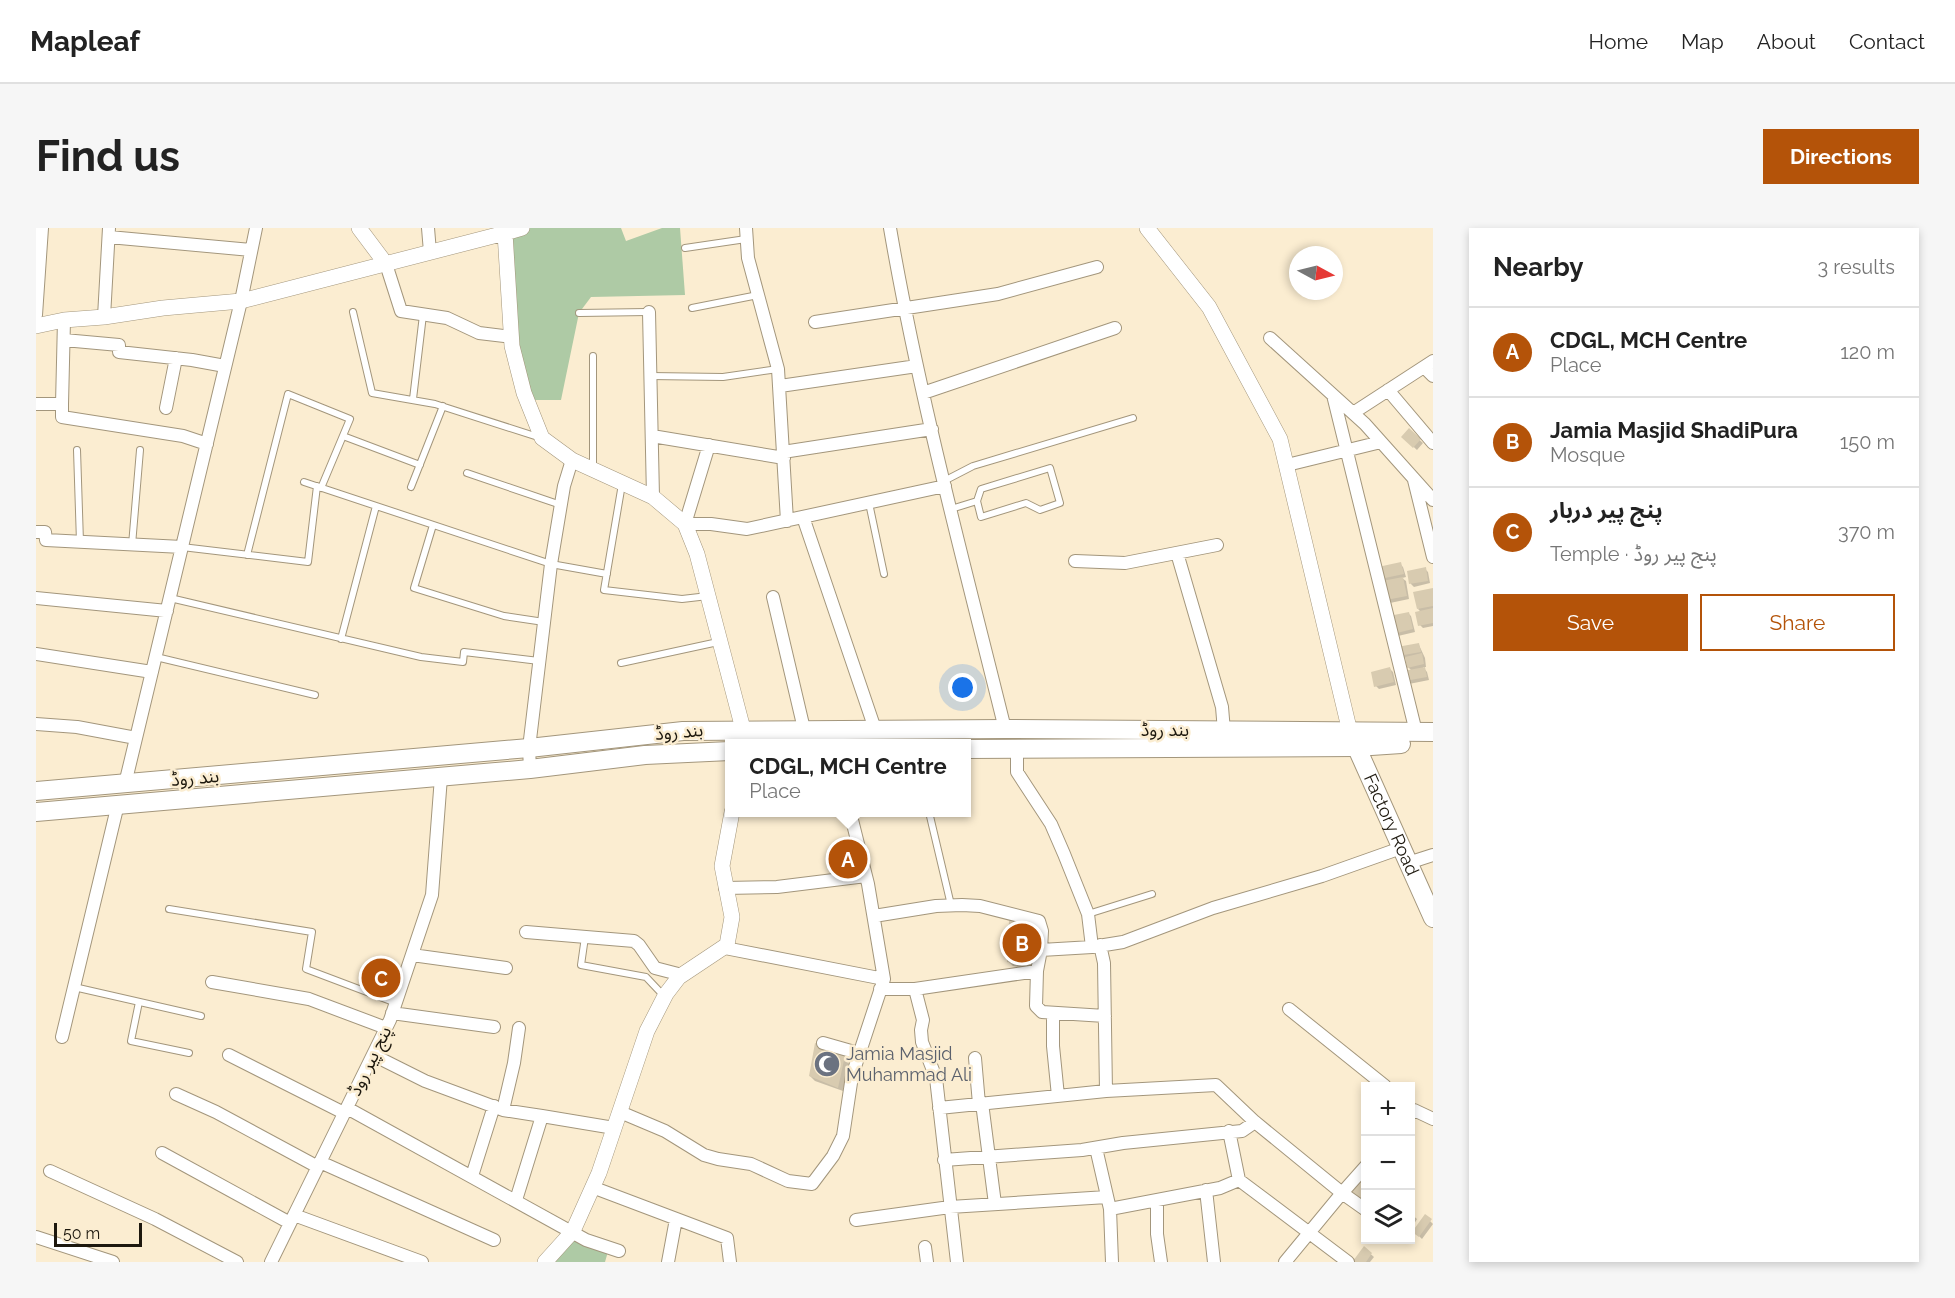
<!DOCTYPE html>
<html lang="en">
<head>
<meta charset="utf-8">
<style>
  body { margin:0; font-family:Raleway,"Noto Sans Arabic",sans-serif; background:#f6f6f6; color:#222 }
  .controls { position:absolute; right:18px; bottom:18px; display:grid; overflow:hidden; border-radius:0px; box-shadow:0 3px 9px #0003 }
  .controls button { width:54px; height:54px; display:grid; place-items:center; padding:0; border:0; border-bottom:2px solid #e0e0e0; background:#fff; color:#222; font:30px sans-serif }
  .compass { position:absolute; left:1253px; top:18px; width:54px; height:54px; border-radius:50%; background:#fff; box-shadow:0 3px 9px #0003; rotate:97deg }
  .scale { position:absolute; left:18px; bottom:15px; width:88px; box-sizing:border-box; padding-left:6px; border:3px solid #1d180e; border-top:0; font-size:16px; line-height:21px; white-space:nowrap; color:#1d180e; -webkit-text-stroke:4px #fbedd1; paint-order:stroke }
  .you { position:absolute; left:927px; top:460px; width:21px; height:21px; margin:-15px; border:4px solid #fff; border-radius:50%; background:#1a73e8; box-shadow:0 0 0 9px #1a73e833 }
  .badge { display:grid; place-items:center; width:39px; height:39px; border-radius:50%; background:#b45309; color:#fff; font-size:20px; font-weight:700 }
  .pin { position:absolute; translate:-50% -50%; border:3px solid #fff; box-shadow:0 2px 6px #0006 }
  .popup { position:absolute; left:689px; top:511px; width:246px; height:78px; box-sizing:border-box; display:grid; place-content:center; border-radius:0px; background:#fff; filter:drop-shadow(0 2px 4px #0005); font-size:20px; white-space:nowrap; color:#767676 }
  .popup b { font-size:22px; color:#222 }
  .popup::after { content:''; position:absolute; left:50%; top:100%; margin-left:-12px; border:12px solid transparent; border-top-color:#fff }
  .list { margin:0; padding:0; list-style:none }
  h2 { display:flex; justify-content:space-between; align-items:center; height:78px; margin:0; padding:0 24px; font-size:26px }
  h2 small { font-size:20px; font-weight:400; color:#767676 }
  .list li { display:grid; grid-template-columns:39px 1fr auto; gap:18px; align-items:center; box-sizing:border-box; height:90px; padding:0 24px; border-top:2px solid #e0e0e0 }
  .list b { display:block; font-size:22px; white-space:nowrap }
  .list p { margin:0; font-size:20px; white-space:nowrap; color:#767676 }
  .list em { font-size:20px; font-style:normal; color:#767676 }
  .actions { display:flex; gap:12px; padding:18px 24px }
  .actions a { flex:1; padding:14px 0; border:2px solid #b45309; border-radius:0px; text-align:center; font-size:21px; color:#b45309 }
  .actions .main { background:#b45309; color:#fff }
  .icon { flex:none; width:33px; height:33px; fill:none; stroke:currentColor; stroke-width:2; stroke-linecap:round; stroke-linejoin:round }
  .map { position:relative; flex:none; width:1397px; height:1034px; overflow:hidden; border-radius:0px }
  header { display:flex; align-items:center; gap:36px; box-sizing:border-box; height:84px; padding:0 30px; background:#fff; border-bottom:2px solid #e0e0e0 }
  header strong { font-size:28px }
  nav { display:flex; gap:33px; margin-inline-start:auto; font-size:21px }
  .intro { display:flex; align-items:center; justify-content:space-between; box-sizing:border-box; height:144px; padding:0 36px }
  h1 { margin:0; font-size:42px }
  .button { padding:15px 27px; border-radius:0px; background:#b45309; color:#fff; font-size:21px; font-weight:700 }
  main { display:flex; gap:36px; padding:0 36px }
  aside { flex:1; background:#fff; border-radius:0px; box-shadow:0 3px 9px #0003 }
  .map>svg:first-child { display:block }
  .green { fill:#aecaa5 }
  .shadow { fill:#0003 }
  .building { fill:#d8cbb0 }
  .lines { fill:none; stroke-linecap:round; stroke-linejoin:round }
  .service-casing { stroke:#a3967c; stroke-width:8 }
  .minor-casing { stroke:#a3967c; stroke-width:14 }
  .tertiary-casing { stroke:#a3967c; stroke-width:16 }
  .secondary-casing { stroke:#a3967c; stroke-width:20 }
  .service { stroke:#fff; stroke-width:6 }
  .minor { stroke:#fff; stroke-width:12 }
  .tertiary { stroke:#fff; stroke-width:15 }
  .secondary { stroke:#fff; stroke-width:18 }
  .labels { text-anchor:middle; stroke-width:5; stroke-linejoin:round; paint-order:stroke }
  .street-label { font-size:18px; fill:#1d180e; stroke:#fbedd1 }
  .worship-label { font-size:18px; fill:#5b616d; stroke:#fbedd1; text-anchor:start }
</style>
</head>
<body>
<header>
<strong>Mapleaf</strong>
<nav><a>Home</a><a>Map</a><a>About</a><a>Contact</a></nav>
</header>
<div class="intro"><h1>Find us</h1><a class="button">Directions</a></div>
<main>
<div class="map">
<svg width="1397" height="1034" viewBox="0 0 1397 1034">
  <rect width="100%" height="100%" fill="#fbedd1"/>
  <path class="green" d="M486,0H585L590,13L626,0H644L649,67L555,69L543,85L525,172H491L488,165L469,5Z
    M537,1003L573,1020L569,1034H509Z"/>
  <path class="shadow" d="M1373,203L1387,215L1381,222L1367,209Z
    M1364,336L1367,339L1370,349L1366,350L1370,353L1373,371L1354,375L1346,351Z
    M1389,341L1392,344L1394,355L1378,359L1375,356L1373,345Z
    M1397,362V398L1387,400L1384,397L1385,384L1382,381Z
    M1372,385L1375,388L1379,404L1362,408L1359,405Z
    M1383,417L1389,430L1390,439H1387L1391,444L1393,452L1373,456L1370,453L1376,443L1372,439L1370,430L1367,431L1364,428Z
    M1354,441L1357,444L1360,457L1343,461L1340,458Z
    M819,623L833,646L816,651L806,641Z
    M1001,698V741L977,738L972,733Z
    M809,824L814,829L807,863L779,853L774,848Z
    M1374,985L1381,991L1374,1003Z
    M1389,988L1397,996L1386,1011L1381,1006Z
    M1328,1020L1338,1029L1334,1034H1320Z"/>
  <path class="building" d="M1373,200L1385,211L1377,220L1365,209Z
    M1365,334L1368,346L1344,351L1342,339Z
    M1390,339L1392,353L1373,356L1371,343Z
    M1367,349L1371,368L1350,372L1346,353Z
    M1397,360V378L1381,381L1377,364Z
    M1397,380V395L1382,398L1379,384Z
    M1373,384L1377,401L1357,406L1353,388Z
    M1383,415L1385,424L1362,428L1361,419Z
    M1386,425L1388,436L1371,440L1369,429Z
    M1354,439L1358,454L1338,459L1335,444Z
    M1389,439L1391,449L1369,453L1367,443Z
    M819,621L823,637L805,642L800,626Z
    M973,693L1002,696L997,737L971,734Z
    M779,815L810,823L802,860L773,848Z
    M1322,951L1330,955V965L1324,974L1313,967Z
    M1389,986L1396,991L1383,1009L1376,1004Z
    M1328,1018L1336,1025L1330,1034H1319L1317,1033Z"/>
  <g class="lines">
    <defs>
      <path id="service" d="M649,20L710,11
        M656,80L722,67
        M317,84L336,165L399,176L502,209
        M543,85L612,84
        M557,128V241
        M614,148L687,149L742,141
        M377,171L387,87
        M307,208L384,237
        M41,222L44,314
        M431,245L525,277
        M908,253L937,238L1097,190
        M268,254L515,336L571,346
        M586,256L568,362L646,371L672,368
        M375,259L407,178
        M833,275L848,346
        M915,281L941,273L945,261L1014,240L1024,275L1004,282L990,275L945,289L941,273
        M397,297L378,360L468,388L508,394
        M96,317L104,222
        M146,319L272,334L281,258
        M211,327L252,166L314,191L285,260
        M134,370L385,429L427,434L428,424L503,433
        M305,411L340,278
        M120,429L279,467
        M585,435L682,414
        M893,584L915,677
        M133,681L276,704L270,741L360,775
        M1052,686L1116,666
        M549,709L545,737L610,749L627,767
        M38,759L165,788
        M103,774L95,813L153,825"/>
      <path id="minor" d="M392,0L394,24
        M710,0L712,30L742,141L751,293
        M854,0C883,169 928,335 969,501
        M73,9L215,22
        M350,36L365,83L411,90L443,105L476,109
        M613,84L617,269
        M0,87L6,0
        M68,89L73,0
        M779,94L962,66L1061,39
        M1234,110L1329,196L1397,272
        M28,112L83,117V124L156,132L189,138
        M1388,139L1397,148
        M744,158L881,138
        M1352,162L1397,215
        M887,165L1079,100
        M1297,167L1380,504
        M0,176H26L28,92
        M26,176V189L147,208L171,216
        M130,180L140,130
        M1317,185L1397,133
        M616,208L748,230
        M673,217L649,296H675L711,301L909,258
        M747,224L896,201
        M1251,237L1345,214
        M1378,252L1397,329
        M767,289L839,501
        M0,304H9L10,312L146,319
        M1141,325L1186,479L1188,503
        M1039,333L1089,335L1181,317
        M737,369L768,501
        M0,370L131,383
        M0,426L116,444
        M0,496L41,499L100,510
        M494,541L493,520L515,336L528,258L536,232
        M89,556L205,73L220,0
        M1372,635L1397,627
        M689,660L741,659L830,648
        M838,688L900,678L926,677L944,678L1003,693L1006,703L1005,722
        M490,704L598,713L603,717L619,740L646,747
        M1056,719L1087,714L1177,680L1286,648L1365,620
        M689,720L848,751
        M376,727L470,740
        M1001,743L1000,778L1006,784L1069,788
        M176,754L273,771L350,800
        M844,761H879L887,792L885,802L886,814L900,850L921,1034
        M879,761L1001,743L1005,722L1056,719L1052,686L1028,626L1015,596L981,544V520
        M1253,781L1349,858
        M356,785L458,799
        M1017,785V818L1022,868
        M26,809L82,576
        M787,815L822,825
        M193,827L308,885
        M337,827L389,853L467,882L506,888L480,972
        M939,830L943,876
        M1070,863L1180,857L1219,894L1306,965L1330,938
        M140,866L180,884L282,939
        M946,875L959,976
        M311,880L550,1012L583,1023
        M903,880L1070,863L1068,735L1064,717
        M467,882L478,835L483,800
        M584,884L629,903L668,927L682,931L715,936L752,953L776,956L797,928L807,908L816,848L848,751L832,656L814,584
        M1374,886L1378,882L1397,891
        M506,888L578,900
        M1193,903L1203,952L1312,1034
        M1060,920L1074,981L1184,960L1203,952
        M126,925L254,995
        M908,932L1046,922L1087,915L1206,903L1219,894
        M284,934L458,1012
        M14,943L119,991L201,1034
        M436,948L458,878
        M556,959L691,1010L694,1034
        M1170,962L1178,1034
        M1121,972V1006L1125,1034
        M1074,981L1076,1034
        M258,987L386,1034
        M820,992L914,979L1071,969
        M0,1009L77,1034
        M889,1019L891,1034
        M235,1034L354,792L396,667L405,549
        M632,1034L640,991
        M1249,1034L1306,965L1330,982"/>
      <path id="tertiary" d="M323,0L350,36
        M1111,0L1173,79L1244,211L1314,504
        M469,5L486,0
        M0,98L28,92L68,89L127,80L205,73L469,5L476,118L488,165L506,210L536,232L617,269L649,296L661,326L707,501
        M509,1034L537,1003L563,945L611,803L630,766L643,749L691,717L696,689L686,638L696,584"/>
      <g id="secondary">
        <path id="s1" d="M1316,509L1397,690"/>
        <path d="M930,521L1320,519L1365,516"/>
        <path d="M0,563L493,520L647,503L969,501L1397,504"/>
        <path d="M0,584L494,541L609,527L694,523"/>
      </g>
    </defs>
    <use href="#service" class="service-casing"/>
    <use href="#minor" class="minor-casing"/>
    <use href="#tertiary" class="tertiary-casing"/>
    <use href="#secondary" class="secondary-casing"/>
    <use href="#service" class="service"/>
    <use href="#minor" class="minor"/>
    <use href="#tertiary" class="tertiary"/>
    <use href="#secondary" class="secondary"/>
  </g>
  <defs>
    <symbol id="mosque-disc" viewBox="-11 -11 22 22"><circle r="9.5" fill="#6b7280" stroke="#fbedd1"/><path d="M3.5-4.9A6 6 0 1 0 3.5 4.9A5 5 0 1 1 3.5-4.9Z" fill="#fff"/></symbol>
  </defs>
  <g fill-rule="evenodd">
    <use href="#mosque-disc" x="776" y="821" width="30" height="30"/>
  </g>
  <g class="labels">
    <g class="street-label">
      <text x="1129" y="508">بند روڈ</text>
      <text transform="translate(643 504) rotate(-5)" y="6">بند روڈ</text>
      <text transform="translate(159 550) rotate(-5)" y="6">بند روڈ</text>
      <text dy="6" stroke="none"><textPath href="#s1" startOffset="96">Factory Road</textPath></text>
      <text transform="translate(334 833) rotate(-64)" y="6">پنج پیر روڈ</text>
    </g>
    <g class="worship-label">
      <text x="810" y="832">Jamia Masjid<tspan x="810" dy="21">Muhammad Ali</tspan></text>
    </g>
  </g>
</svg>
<div class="controls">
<button>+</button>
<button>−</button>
<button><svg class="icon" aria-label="layers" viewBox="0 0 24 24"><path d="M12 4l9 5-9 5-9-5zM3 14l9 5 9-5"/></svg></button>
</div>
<svg class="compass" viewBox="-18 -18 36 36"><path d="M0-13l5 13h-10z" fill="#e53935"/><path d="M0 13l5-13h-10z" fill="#767676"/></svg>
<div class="scale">50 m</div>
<div class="you"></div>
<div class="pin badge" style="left:812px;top:631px">A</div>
<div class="popup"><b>CDGL, MCH Centre</b>Place</div>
<div class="pin badge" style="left:986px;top:715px">B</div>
<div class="pin badge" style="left:345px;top:750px">C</div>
</div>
<aside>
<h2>Nearby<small>3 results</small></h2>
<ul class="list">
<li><span class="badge">A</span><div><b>CDGL, MCH Centre</b><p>Place</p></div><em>120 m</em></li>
<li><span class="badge">B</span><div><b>Jamia Masjid ShadiPura</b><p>Mosque</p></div><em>150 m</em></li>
<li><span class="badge">C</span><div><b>پنج پیر دربار</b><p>Temple · پنج پیر روڈ</p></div><em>370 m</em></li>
</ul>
<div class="actions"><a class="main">Save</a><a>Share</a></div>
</aside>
</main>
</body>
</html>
